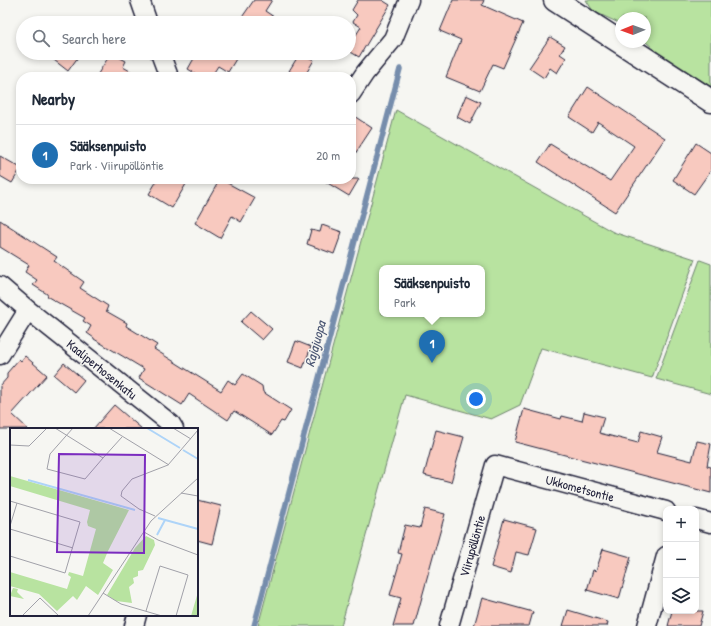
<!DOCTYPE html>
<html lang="en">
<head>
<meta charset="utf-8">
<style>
  body { margin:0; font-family:"Patrick Hand",sans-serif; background:#f2f2f3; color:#1f2937 }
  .controls { position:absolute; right:12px; bottom:12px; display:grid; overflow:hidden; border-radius:8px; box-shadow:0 2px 6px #0003 }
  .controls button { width:36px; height:36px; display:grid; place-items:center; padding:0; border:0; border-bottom:1px solid #e0e1e3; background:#fff; color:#1f2937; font:20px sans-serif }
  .compass { position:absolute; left:615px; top:12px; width:36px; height:36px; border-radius:50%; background:#fff; box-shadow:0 2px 6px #0003; rotate:269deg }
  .you { position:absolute; left:476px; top:399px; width:14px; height:14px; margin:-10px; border:3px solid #fff; border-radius:50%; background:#1a73e8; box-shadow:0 0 0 6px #1a73e833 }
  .badge { display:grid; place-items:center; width:26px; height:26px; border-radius:50%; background:#1f6fb2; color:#fff; font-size:13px; font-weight:700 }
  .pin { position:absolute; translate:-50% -33px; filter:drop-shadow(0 1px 2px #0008) }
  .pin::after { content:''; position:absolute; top:21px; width:14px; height:12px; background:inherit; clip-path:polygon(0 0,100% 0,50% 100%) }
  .popup { position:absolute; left:379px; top:265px; width:106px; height:52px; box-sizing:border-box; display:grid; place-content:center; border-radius:8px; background:#fff; filter:drop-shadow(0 1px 3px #0005); font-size:13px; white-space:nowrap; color:#747a83 }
  .popup b { font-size:15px; color:#1f2937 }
  .popup::after { content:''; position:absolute; left:50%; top:100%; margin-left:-8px; border:8px solid transparent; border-top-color:#fff }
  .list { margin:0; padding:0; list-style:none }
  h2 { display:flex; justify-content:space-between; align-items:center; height:52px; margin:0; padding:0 16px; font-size:17px }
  h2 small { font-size:13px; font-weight:400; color:#747a83 }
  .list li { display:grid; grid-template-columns:26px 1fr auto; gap:12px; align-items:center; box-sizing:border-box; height:60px; padding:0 16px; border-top:1px solid #e0e1e3 }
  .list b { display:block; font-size:15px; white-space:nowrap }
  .list p { margin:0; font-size:13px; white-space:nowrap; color:#747a83 }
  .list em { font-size:13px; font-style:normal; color:#747a83 }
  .icon { flex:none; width:22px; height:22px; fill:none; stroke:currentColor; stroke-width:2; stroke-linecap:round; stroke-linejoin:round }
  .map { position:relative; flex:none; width:711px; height:626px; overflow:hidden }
  .search { position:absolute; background:#fff; box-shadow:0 2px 6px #0003; left:16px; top:16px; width:340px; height:44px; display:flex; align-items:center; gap:10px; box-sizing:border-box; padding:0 14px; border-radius:22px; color:#747a83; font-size:15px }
  .panel { position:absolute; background:#fff; box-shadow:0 2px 6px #0003; left:16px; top:72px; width:340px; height:112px; border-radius:16px }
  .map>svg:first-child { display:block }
  .green { fill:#b8e3a0; stroke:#6d826e; fill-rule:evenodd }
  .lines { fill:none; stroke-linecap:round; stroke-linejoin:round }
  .stream { stroke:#768dac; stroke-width:5.5 }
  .building { fill:#f8c9bf; stroke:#22223b }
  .minor-casing { stroke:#22223b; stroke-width:21 }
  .secondary-casing { stroke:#22223b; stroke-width:25 }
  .minor { stroke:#f6f6f2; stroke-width:18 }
  .secondary { stroke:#f6f6f2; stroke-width:22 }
  .labels { text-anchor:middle; stroke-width:3; stroke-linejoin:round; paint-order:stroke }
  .street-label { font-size:13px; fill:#22223b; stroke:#f6f6f2 }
  .water-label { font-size:14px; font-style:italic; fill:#4c5774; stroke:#f6f6f2 }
  .inset-river { fill:none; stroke:#aed4f8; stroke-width:2 }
  .inset-road { fill:none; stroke:#a1a1a9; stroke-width:1 }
  .view { fill:#7b2cbf; fill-opacity:0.15; stroke:#7b2cbf; stroke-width:2 }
  .inset-edge { fill:none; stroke:#22223b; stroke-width:2 }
</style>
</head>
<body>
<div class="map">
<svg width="711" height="626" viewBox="0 0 711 626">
  <rect width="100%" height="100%" fill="#f6f6f2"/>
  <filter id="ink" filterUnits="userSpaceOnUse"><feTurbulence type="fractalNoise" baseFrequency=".025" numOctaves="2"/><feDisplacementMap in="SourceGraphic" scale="8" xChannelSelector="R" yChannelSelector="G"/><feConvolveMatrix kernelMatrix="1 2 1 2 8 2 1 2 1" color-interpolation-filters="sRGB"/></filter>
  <g filter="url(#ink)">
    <path class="green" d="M586,0H711V90L674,67L645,41V18H621V24L593,11Z
      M396,110L613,232L695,259L652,378L541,348L520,405L491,419L405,395L341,626H258ZM382,268H482V314H382Z
      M700,260L711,264V394L656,379Z"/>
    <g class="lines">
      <path class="stream" d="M254,626L400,69"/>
    </g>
    <path class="building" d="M254,0H272L265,11L283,23H238Z
      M358,0H382L390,5L359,57L349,51V46L361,27L353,22L357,15L352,10Z
      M453,0H484L482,5L523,23L503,68L493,64L480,91L446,77L461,40L440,31Z
      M550,37L565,46L560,54L566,58L557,73L550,68L544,78L529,68Z
      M45,53H81L68,71Z
      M111,53L126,61L123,67L141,77H96Z
      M197,53H226L236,59L228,72L218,66L211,77H201L188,69Z
      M300,53L314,60L304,77H300L289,71Z
      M588,87L665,138L615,212L538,162L550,144L610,181L634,146L598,122L592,132L569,117Z
      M466,95L481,102L470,124L457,117Z
      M351,114L372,128L351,160Z
      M696,143L711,153V170L694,194L673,180Z
      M0,156L21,168L12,183L0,176Z
      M158,179H189L172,208L149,194Z
      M220,179L255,198L241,222L232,216L220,238L195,223Z
      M321,179H359L349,196Z
      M0,220L57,257L54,261L84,282L80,288L108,306L106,311L127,323L126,326L157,345L154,349L221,391L228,380L235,385L243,374L262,386L263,392L291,410L284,422L281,421L272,435L234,411L228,420L189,394L182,405L139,378L144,369L94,339V338L87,333L91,326L83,321L85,318L48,297L47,294L33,285L37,280L25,272L29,265L0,247Z
      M322,225L342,232L334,254L307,244L311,230L320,232Z
      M251,311L272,329L262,340L241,322Z
      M296,341L311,347L303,368L288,362Z
      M25,356L47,375L12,414L28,429H0V386L7,378V373L19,359L21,361Z
      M64,363L84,380L74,392L54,375Z
      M114,405L142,429H93Z
      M524,409L561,419L562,416L582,421L584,412L604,417L599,433L638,443L641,431L662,437L657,452L692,461L697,441L711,444L707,466L711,467V493L515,442Z
      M436,430L464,437L451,482L424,475Z
      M197,500L221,506L212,544L197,540Z
      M425,509L445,514L433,557L414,626H393L401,598L390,595L402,554L398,553L405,525L420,528Z
      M504,519L537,528L529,555L516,552L511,573L491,567Z
      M603,549L631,557L619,599L587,590L593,570L596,571Z
      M482,598L533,612L529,626H474Z
      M568,610L608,622L607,626H563Z
      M672,611H703L699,626H668Z"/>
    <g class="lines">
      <defs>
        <path id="minor" d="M140,0L148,23
          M160,53L169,77
          M351,94L365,73L393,39L409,0
          M0,286L28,310L0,355
          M28,310L171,424L174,429
          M696,519L711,523
          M134,626L137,615
          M449,626L495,465L666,511
          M647,626L666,556"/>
        <path id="secondary" d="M555,0L711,101"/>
      </defs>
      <use href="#minor" class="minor-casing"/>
      <use href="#secondary" class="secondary-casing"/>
      <use href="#minor" class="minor"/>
      <use href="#secondary" class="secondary"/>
    </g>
  </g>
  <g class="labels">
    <g class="street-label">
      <text transform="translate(102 369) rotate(39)" y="5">Kaaliperhosenkatu</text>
      <text transform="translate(580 488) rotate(15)" y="5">Ukkometsontie</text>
      <text transform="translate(472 546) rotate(-74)" y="5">Viirupöllöntie</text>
    </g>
    <g class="water-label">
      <text transform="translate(315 344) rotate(-75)" y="5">Rajajuopa</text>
    </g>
  </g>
  <g transform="translate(10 428)">
    <rect width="188" height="188" fill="#f6f6f2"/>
    <path d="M0,48L119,82L98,123L90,120L98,123L93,135L103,142L88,167L76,158L67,172L63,168L47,183L29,166L0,158V144L57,161L61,149L58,147L59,144L73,148L86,101L78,98L77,94L80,82L0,58ZM136,108L144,112L145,117L133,142L128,143V148L123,150L124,155L119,159L122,175L106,173L97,167L125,120ZM3,160L8,161L7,164L14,171L0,168ZM188,164V188H181Z" fill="#b8e3a0"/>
    <path class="inset-river" d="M137,0L170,20M173,22L188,31M18,52L125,82M148,90L188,101M147,107L155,92"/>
    <path class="inset-road" d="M45,0L93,30L112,9M63,0L40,26L37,41L75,51L93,30M99,0L159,37M163,0L181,11M0,17L19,18L37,0M171,65L188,68M0,73L70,94L55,145L0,128M145,88L129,81L111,68L112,63L122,51L158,37L188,2M0,98L7,75M0,101L63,120M134,104L148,112L188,127M93,165L111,176L152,188M136,183L150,138L178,147L166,188M12,188L30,170L49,188M78,188L141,93L188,50"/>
    <path class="view" d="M49,26L135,27L134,125L47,124Z"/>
    <rect width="188" height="188" class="inset-edge"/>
  </g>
</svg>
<div class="controls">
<button>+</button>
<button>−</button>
<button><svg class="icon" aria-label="layers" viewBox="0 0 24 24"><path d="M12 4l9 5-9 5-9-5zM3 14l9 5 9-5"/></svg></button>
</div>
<svg class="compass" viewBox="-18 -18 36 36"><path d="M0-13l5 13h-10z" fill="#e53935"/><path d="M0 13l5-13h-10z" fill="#747a83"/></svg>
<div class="you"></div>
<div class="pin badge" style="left:432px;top:363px">1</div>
<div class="popup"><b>Sääksenpuisto</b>Park</div>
<div class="search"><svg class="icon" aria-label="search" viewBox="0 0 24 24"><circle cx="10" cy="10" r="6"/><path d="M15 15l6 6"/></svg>Search here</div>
<section class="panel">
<h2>Nearby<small></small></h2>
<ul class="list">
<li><span class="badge">1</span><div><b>Sääksenpuisto</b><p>Park · Viirupöllöntie</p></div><em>20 m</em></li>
</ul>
</section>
</div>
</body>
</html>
